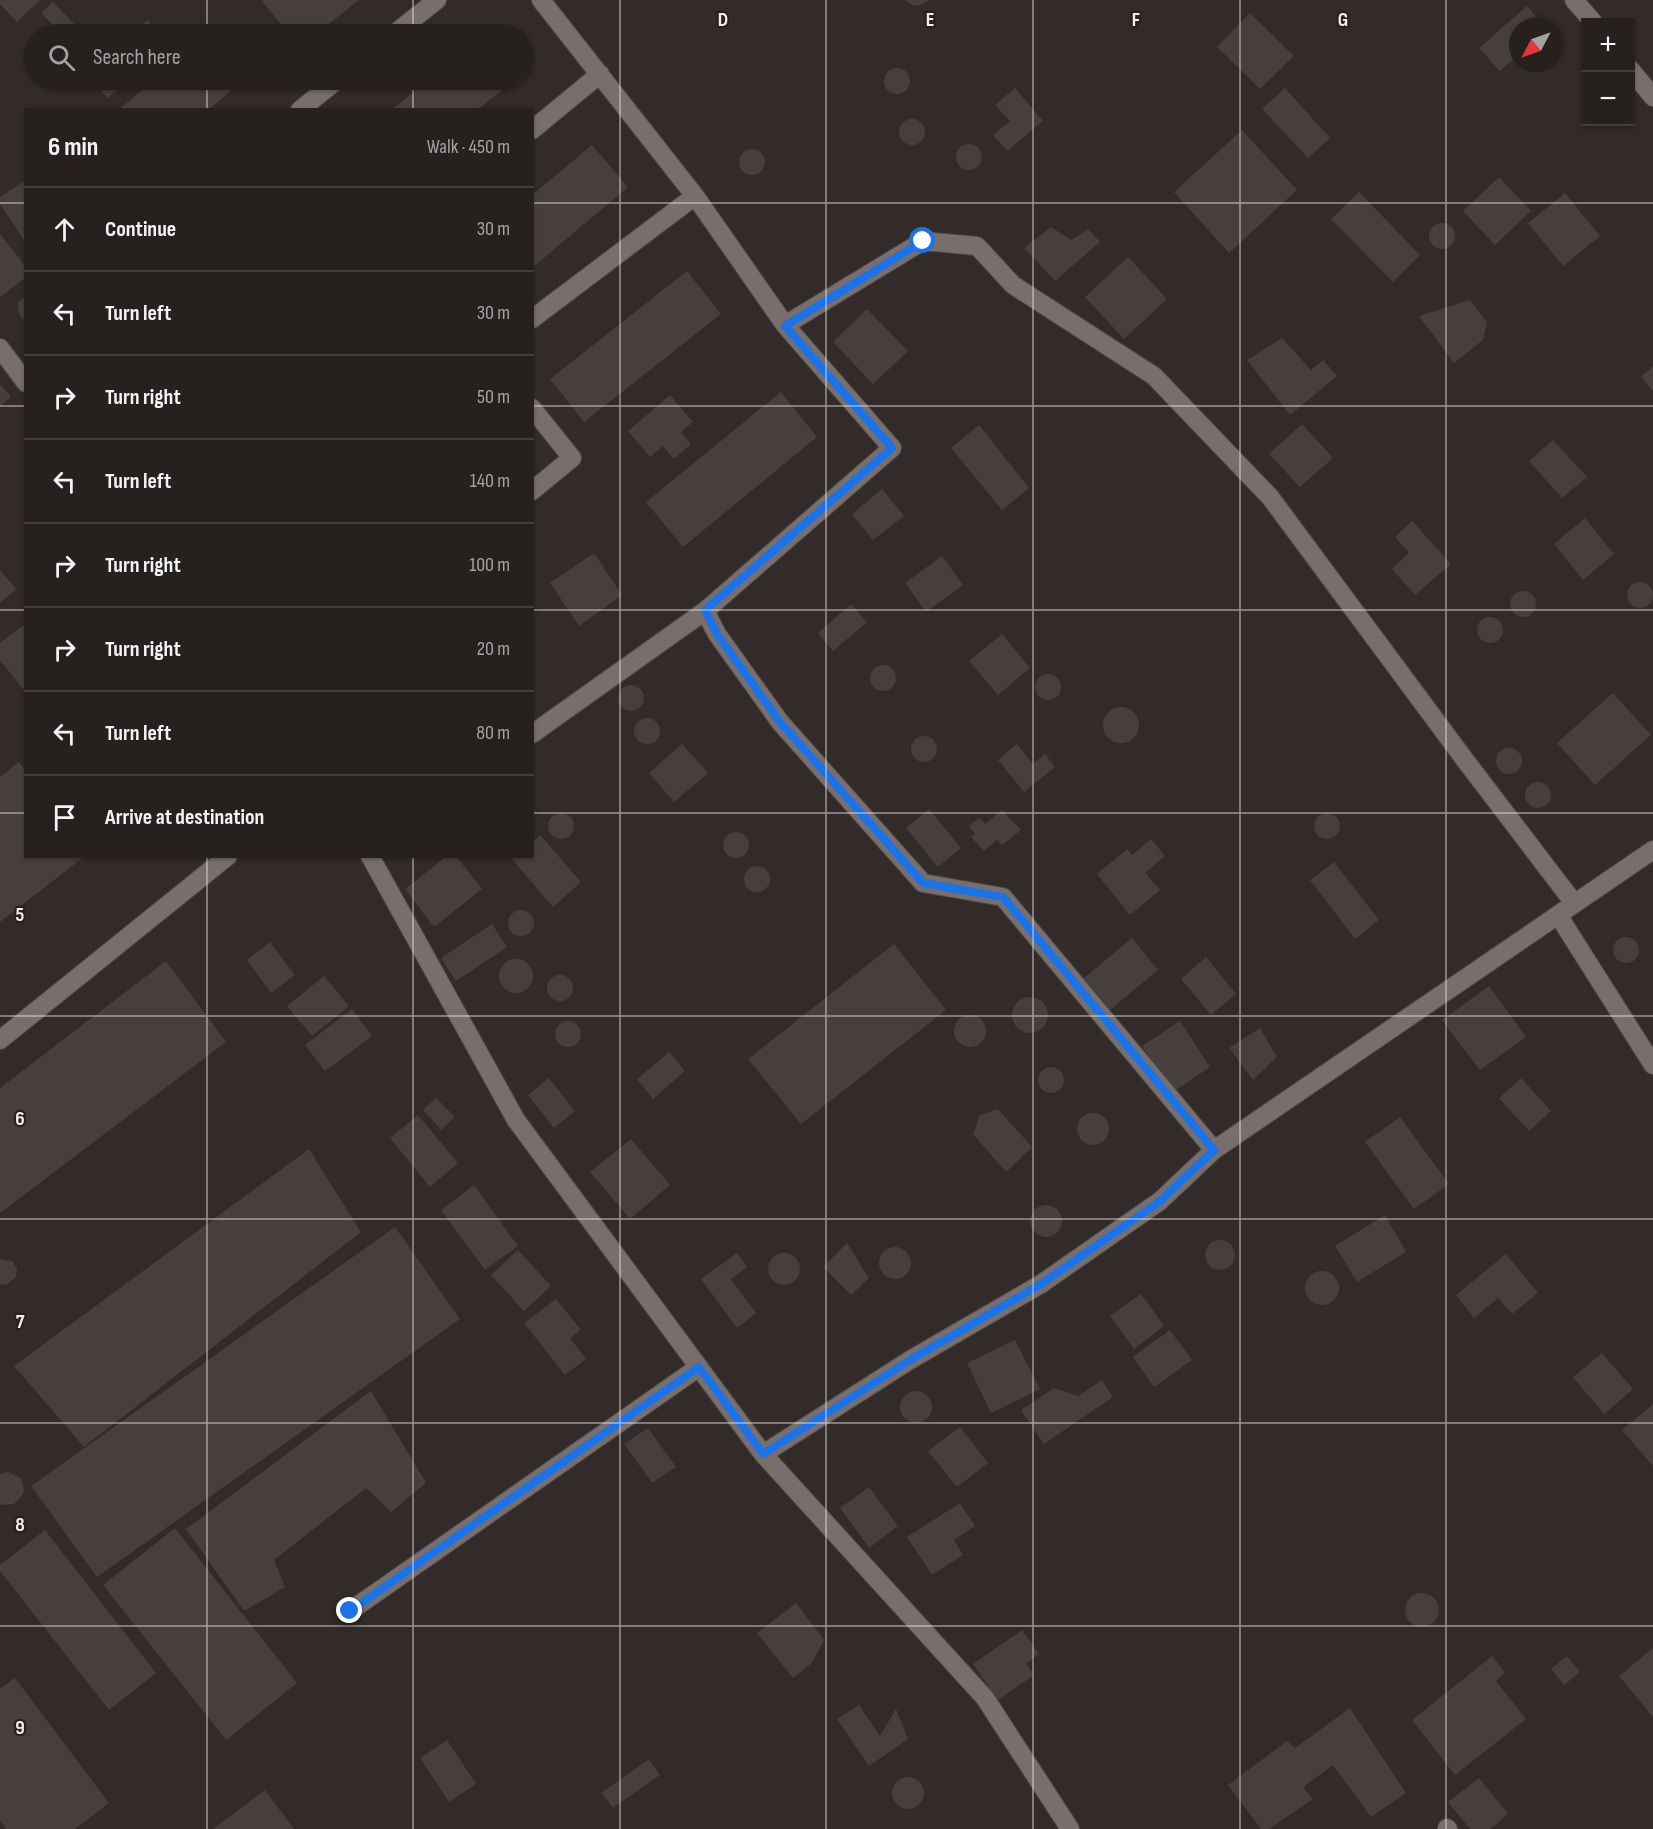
<!DOCTYPE html>
<html lang="en">
<head>
<meta charset="utf-8">
<style>
  body { margin:0; font-family:"Sofia Sans Condensed",sans-serif; background:#322d2c; color:#f1f3f6 }
  .controls { position:absolute; right:18px; top:18px; display:grid; overflow:hidden; border-radius:0px; box-shadow:0 2px 4px #0004 }
  .controls button { width:54px; height:54px; display:grid; place-items:center; padding:0; border:0; border-bottom:2px solid #423e3d; background:#26201f; color:#f1f3f6; font:30px sans-serif }
  .compass { position:absolute; left:1509px; top:18px; width:54px; height:54px; border-radius:50%; background:#26201f; box-shadow:0 2px 4px #0004; rotate:229deg }
  .stop { position:absolute; width:18px; height:18px; margin:-14px; border:4px solid #1a73e8; border-radius:50%; background:#fff }
  .stop.end { background:#1a73e8; border-color:#fff; box-shadow:0 2px 6px #0008 }
  .list { margin:0; padding:0; list-style:none }
  h2 { display:flex; justify-content:space-between; align-items:center; height:78px; margin:0; padding:0 24px; font-size:26px }
  h2 small { font-size:20px; font-weight:400; color:#a4a3a4 }
  .list li { display:grid; grid-template-columns:39px 1fr auto; gap:18px; align-items:center; box-sizing:border-box; height:84px; padding:0 24px; border-top:2px solid #423e3d }
  .list b { display:block; font-size:22px; white-space:nowrap }
  .list em { font-size:20px; font-style:normal; color:#a4a3a4 }
  .icon { flex:none; width:33px; height:33px; fill:none; stroke:currentColor; stroke-width:2; stroke-linecap:round; stroke-linejoin:round }
  .map { position:relative; flex:none; width:1653px; height:1829px; overflow:hidden }
  .search { position:absolute; background:#26201f; box-shadow:0 2px 4px #0004; left:24px; top:24px; width:510px; height:66px; display:flex; align-items:center; gap:15px; box-sizing:border-box; padding:0 21px; border-radius:33px; color:#a4a3a4; font-size:22px }
  .panel { position:absolute; background:#26201f; box-shadow:0 2px 4px #0004; left:24px; top:108px; width:510px; height:750px; border-radius:0px }
  .map>svg:first-child { display:block }
  .building { fill:#473f3d }
  .lines { fill:none; stroke-linecap:round; stroke-linejoin:round }
  .minor-casing { stroke:#4e4846; stroke-width:20 }
  .minor { stroke:#786f6d; stroke-width:18 }
  .route { stroke:#1a73e8; stroke-width:8 }
  .grid { fill:none; stroke:#f3eeec; stroke-width:1.5; stroke-opacity:0.55 }
  .grid-label { font-size:20px; text-anchor:middle; font-weight:bold; fill:#f3eeec; stroke:#28211f; stroke-width:4.5; stroke-linejoin:round; paint-order:stroke }
</style>
</head>
<body>
<div class="map">
<svg width="1653" height="1829" viewBox="0 0 1653 1829">
  <rect width="100%" height="100%" fill="#322b29"/>
  <path class="building" d="M0,0H40L17,22L0,4Z
    M264,0H359L316,34H289L262,1Z
    M905,0H929L923,4L914,6Z
    M53,2L77,27L69,34H62L41,13Z
    M1527,6L1546,27H1518V55L1500,71L1479,48Z
    M1250,13L1294,56L1260,89L1217,47Z
    M148,20L159,34H129Z
    M497,25L505,34H485Z
    M524,54L534,65L524,73Z
    M884 81a13 13 0 1 1 26 0a13 13 0 1 1-26 0Z
    M92,80H131L107,98Z
    M155,80H235L239,84L208,110H118Z
    M429,80H515L477,110H391Z
    M1015,88L1043,121L1007,151L993,135L1010,121L995,105Z
    M1285,88L1330,138L1308,158L1262,109Z
    M899 132a13 13 0 1 1 26 0a13 13 0 1 1-26 0Z
    M1242,130L1297,190L1229,253L1174,192Z
    M956 157a13 13 0 1 1 26 0a13 13 0 1 1-26 0Z
    M592,145L628,187L532,268V195Z
    M739 162a13 13 0 1 1 26 0a13 13 0 1 1-26 0Z
    M1499,177L1531,211L1495,245L1463,211Z
    M26,180V243L0,204V197Z
    M1359,192L1420,255L1393,282L1331,219Z
    M1565,193L1600,236L1563,266L1528,223Z
    M1429 236a13 13 0 1 1 26 0a13 13 0 1 1-26 0Z
    M1051,227L1071,240L1088,229L1100,242L1055,281L1024,248Z
    M0,234L26,267V277L0,297Z
    M1128,257L1167,299L1124,339L1085,297Z
    M687,271L721,314L584,422L550,379Z
    M26,296V320L21,318L18,310L19,301Z
    M1470,300L1487,322L1483,340L1454,363L1419,316Z
    M867,309L908,351L873,384L833,342Z
    M1282,338L1311,370L1323,360L1337,376L1290,415L1247,360Z
    M1653,366V391L1641,377Z
    M0,384L11,397L0,406Z
    M781,392L817,437L683,547L646,502Z
    M670,395L693,422L681,432L691,444L674,459L663,446L650,457L628,431Z
    M1302,424L1333,458L1300,487L1269,454Z
    M979,425L1029,488L1002,510L951,448Z
    M1553,440L1587,477L1562,498L1529,461Z
    M882,489L904,516L873,540L852,514Z
    M1585,518L1614,554L1583,580L1554,544Z
    M1412,521L1451,564L1415,595L1392,569L1409,553L1395,537Z
    M594,553L622,595L579,626L550,583Z
    M942,556L963,585L926,612L905,583Z
    M0,570L16,589L0,603Z
    M1627 595a13 13 0 1 1 26 0a13 13 0 1 1-26 0Z
    M1510 604a13 13 0 1 1 26 0a13 13 0 1 1-26 0Z
    M851,604L867,622L833,651L818,633Z
    M1477 630a13 13 0 1 1 26 0a13 13 0 1 1-26 0Z
    M24,625L26,628V693L0,660V643Z
    M1002,634L1030,668L998,695L969,661Z
    M870 678a13 13 0 1 1 26 0a13 13 0 1 1-26 0Z
    M1035 687a13 13 0 1 1 26 0a13 13 0 1 1-26 0Z
    M618 698a13 13 0 1 1 26 0a13 13 0 1 1-26 0Z
    M1613,693L1651,735L1595,785L1557,743Z
    M1103 725a18 18 0 1 1 36 0a18 18 0 1 1-36 0Z
    M634 731a13 13 0 1 1 26 0a13 13 0 1 1-26 0Z
    M911 749a13 13 0 1 1 26 0a13 13 0 1 1-26 0Z
    M682,744L708,773L674,802L649,773Z
    M1017,744L1033,764L1045,754L1055,767L1024,792L998,760Z
    M1496 761a13 13 0 1 1 26 0a13 13 0 1 1-26 0Z
    M19,762L26,771V856H85L0,922V777Z
    M1525 795a13 13 0 1 1 26 0a13 13 0 1 1-26 0Z
    M929,809L961,848L938,867L906,828Z
    M1002,810L1021,830L1002,845L997,840L984,851L971,837L975,834L969,826L979,818L985,824Z
    M548 826a13 13 0 1 1 26 0a13 13 0 1 1-26 0Z
    M1314 826a13 13 0 1 1 26 0a13 13 0 1 1-26 0Z
    M723 845a13 13 0 1 1 26 0a13 13 0 1 1-26 0Z
    M540,835L581,882L553,907L512,859L515,856H532V842Z
    M1151,839L1165,856L1145,873L1160,890L1130,915L1097,874L1127,849L1132,855Z
    M447,856H456L482,889L434,927L405,889Z
    M1334,862L1379,920L1355,939L1310,880Z
    M744 879a13 13 0 1 1 26 0a13 13 0 1 1-26 0Z
    M508 923a13 13 0 1 1 26 0a13 13 0 1 1-26 0Z
    M492,924L507,947L456,981L441,958Z
    M1613 950a13 13 0 1 1 26 0a13 13 0 1 1-26 0Z
    M1132,938L1158,970L1110,1010L1084,978Z
    M270,942L295,975L271,993L247,960Z
    M894,944L946,1010L801,1124L748,1059Z
    M1206,957L1236,994L1211,1015L1181,979Z
    M499 976a17 17 0 1 1 34 0a17 17 0 1 1-34 0Z
    M166,961L226,1042L0,1213V1088Z
    M547 988a13 13 0 1 1 26 0a13 13 0 1 1-26 0Z
    M324,976L349,1006L312,1036L287,1006Z
    M1489,986L1526,1037L1480,1070L1442,1020Z
    M1012 1015a18 18 0 1 1 36 0a18 18 0 1 1-36 0Z
    M352,1009L372,1036L325,1071L305,1045Z
    M954 1031a16 16 0 1 1 32 0a16 16 0 1 1-32 0Z
    M555 1034a13 13 0 1 1 26 0a13 13 0 1 1-26 0Z
    M1180,1021L1210,1067L1173,1092L1142,1046Z
    M1260,1028L1277,1057L1253,1080L1229,1048Z
    M669,1052L685,1071L653,1099L637,1079Z
    M1038 1080a13 13 0 1 1 26 0a13 13 0 1 1-26 0Z
    M549,1078L575,1111L554,1128L528,1095Z
    M1521,1078L1551,1111L1529,1131L1499,1098Z
    M436,1098L455,1117L441,1130L423,1110Z
    M998,1109L1032,1147L1006,1172L973,1134L980,1115Z
    M1077 1129a16 16 0 1 1 32 0a16 16 0 1 1-32 0Z
    M418,1115L458,1163L430,1187L390,1138Z
    M1400,1117L1449,1184L1414,1209L1365,1142Z
    M631,1139L670,1185L630,1219L590,1172Z
    M309,1149L361,1232L84,1447L14,1366Z
    M474,1185L518,1246L485,1270L441,1210Z
    M1030 1221a16 16 0 1 1 32 0a16 16 0 1 1-32 0Z
    M1385,1215L1406,1252L1357,1282L1335,1246Z
    M395,1227L460,1319L97,1577L31,1486Z
    M1205 1255a15 15 0 1 1 30 0a15 15 0 1 1-30 0Z
    M847,1243L869,1278L851,1295L823,1267Z
    M879 1263a16 16 0 1 1 32 0a16 16 0 1 1-32 0Z
    M518,1250L551,1286L524,1311L491,1275Z
    M768 1269a16 16 0 1 1 32 0a16 16 0 1 1-32 0Z
    M737,1253L747,1267L731,1279L756,1313L737,1328L701,1279Z
    M1506,1254L1538,1293L1512,1314L1498,1298L1474,1318L1456,1295Z
    M0,1259L12,1261L17,1268L16,1277L6,1285L0,1284Z
    M1305 1288a17 17 0 1 1 34 0a17 17 0 1 1-34 0Z
    M1141,1294L1164,1326L1134,1349L1110,1316Z
    M556,1299L581,1330L570,1338L586,1359L565,1375L524,1323Z
    M1170,1330L1192,1360L1154,1387L1133,1357Z
    M1015,1340L1040,1389L991,1413L967,1363Z
    M1602,1353L1633,1389L1604,1414L1573,1377Z
    M1102,1380L1113,1397L1044,1444L1021,1410L1054,1388L1078,1396Z
    M900 1407a16 16 0 1 1 32 0a16 16 0 1 1-32 0Z
    M371,1391L426,1483L391,1512L366,1488L274,1560L285,1587L244,1611L186,1529Z
    M1653,1404V1466L1622,1430Z
    M960,1427L988,1463L957,1487L928,1451Z
    M648,1428L676,1467L652,1483L624,1444Z
    M8,1472L19,1477L22,1480L24,1491L22,1496L14,1504L4,1505L0,1504V1474Z
    M869,1487L898,1526L869,1548L840,1508Z
    M960,1503L975,1526L954,1540L963,1555L932,1575L907,1537Z
    M175,1528L297,1683L226,1740L103,1585Z
    M45,1530L156,1673L109,1710L0,1571V1565Z
    M1405 1610a17 17 0 1 1 34 0a17 17 0 1 1-34 0Z
    M796,1603L824,1640L812,1663L793,1678L757,1633Z
    M1022,1630L1039,1654L1026,1664L1034,1675L998,1700L973,1664Z
    M1653,1648V1717L1619,1676Z
    M1492,1656L1505,1673L1496,1681L1526,1719L1455,1775L1412,1720Z
    M1567,1656L1580,1672L1564,1685L1551,1669Z
    M15,1678L109,1803L75,1829H6L0,1820V1689Z
    M859,1705L880,1736L896,1709L908,1739L869,1766L837,1719Z
    M1350,1708L1406,1793L1371,1817L1333,1765L1303,1787L1313,1799L1269,1829H1261L1228,1785L1287,1741L1295,1748Z
    M447,1740L476,1784L449,1802L420,1758Z
    M649,1759L660,1775L613,1808L601,1793Z
    M892 1793a16 16 0 1 1 32 0a16 16 0 1 1-32 0Z
    M1479,1778L1508,1814L1490,1829H1470L1448,1802Z
    M265,1790L294,1829H213Z"/>
  <g class="lines">
    <defs>
      <path id="minor" d="M541,0L695,196L785,325L923,241L977,246L1013,285L1154,376L1270,497L1465,760L1574,903
        M1574,0L1593,22
        M394,34L437,0
        M1630,69L1653,97
        M300,110L337,80
        M532,130L600,74
        M532,319L695,196
        M0,348L26,383
        M532,408L572,458L532,491
        M705,611L892,448L785,325
        M532,734L705,611L717,634L780,722L923,883L1003,897L1214,1150
        M370,856L516,1120L763,1454L985,1698L1070,1829
        M1558,915L1653,1065
        M0,1040L228,856
        M763,1454L910,1360L1041,1284L1160,1201L1214,1150L1653,850
        M350,1611L699,1367
        M1447,1828L1448,1829"/>
    </defs>
    <use href="#minor" class="minor-casing"/>
    <use href="#minor" class="minor"/>
  </g>
  <g class="lines">
    <path class="route" d="M350,1611L699,1367L763,1454L910,1360L1041,1284L1160,1201L1214,1150L1003,897L923,883L780,722L717,634L705,610L892,448L785,326L923,241"/>
  </g>
  <path class="grid" d="M207,0V34M413,0V34M620,0V1829M826,0V1829M1033,0V1829M1240,0V1829M1446,0V1829M207,80V110M413,80V110M0,203H26M532,203H1653M0,406H26M532,406H1653M0,610H26M532,610H1653M0,813H26M532,813H1653M207,856V1829M413,856V1829M0,1016H1653M0,1219H1653M0,1423H1653M0,1626H1653"/>
  <g class="grid-label">
    <text x="723" y="26">D</text>
    <text x="930" y="26">E</text>
    <text x="1136" y="26">F</text>
    <text x="1343" y="26">G</text>
    <text x="20" y="921">5</text>
    <text x="20" y="1125">6</text>
    <text x="20" y="1328">7</text>
    <text x="20" y="1531">8</text>
    <text x="20" y="1734">9</text>
  </g>
</svg>
<div class="controls">
<button>+</button>
<button>−</button>
</div>
<svg class="compass" viewBox="-18 -18 36 36"><path d="M0-13l5 13h-10z" fill="#e53935"/><path d="M0 13l5-13h-10z" fill="#a4a3a4"/></svg>
<div class="stop" style="left:923px;top:241px"></div>
<div class="stop end" style="left:350px;top:1611px"></div>
<div class="search"><svg class="icon" aria-label="search" viewBox="0 0 24 24"><circle cx="10" cy="10" r="6"/><path d="M15 15l6 6"/></svg>Search here</div>
<section class="panel">
<h2>6 min<small>Walk · 450 m</small></h2>
<ul class="list">
<li><svg class="icon" aria-label="ahead" viewBox="0 0 24 24"><path d="M12 20V5M6 11l6-6 6 6"/></svg><div><b>Continue</b></div><em>30 m</em></li>
<li><svg class="icon" aria-label="left" viewBox="0 0 24 24"><path d="M17 20v-9H6M10 6l-5 5 5 5"/></svg><div><b>Turn left</b></div><em>30 m</em></li>
<li><svg class="icon" aria-label="right" viewBox="0 0 24 24"><path d="M7 20v-9h11M14 6l5 5-5 5"/></svg><div><b>Turn right</b></div><em>50 m</em></li>
<li><svg class="icon" aria-label="left" viewBox="0 0 24 24"><path d="M17 20v-9H6M10 6l-5 5 5 5"/></svg><div><b>Turn left</b></div><em>140 m</em></li>
<li><svg class="icon" aria-label="right" viewBox="0 0 24 24"><path d="M7 20v-9h11M14 6l5 5-5 5"/></svg><div><b>Turn right</b></div><em>100 m</em></li>
<li><svg class="icon" aria-label="right" viewBox="0 0 24 24"><path d="M7 20v-9h11M14 6l5 5-5 5"/></svg><div><b>Turn right</b></div><em>20 m</em></li>
<li><svg class="icon" aria-label="left" viewBox="0 0 24 24"><path d="M17 20v-9H6M10 6l-5 5 5 5"/></svg><div><b>Turn left</b></div><em>80 m</em></li>
<li><svg class="icon" aria-label="arrive" viewBox="0 0 24 24"><path d="M6 21V4h12l-3 4 3 4H6"/></svg><div><b>Arrive at destination</b></div></li>
</ul>
</section>
</div>
</body>
</html>
